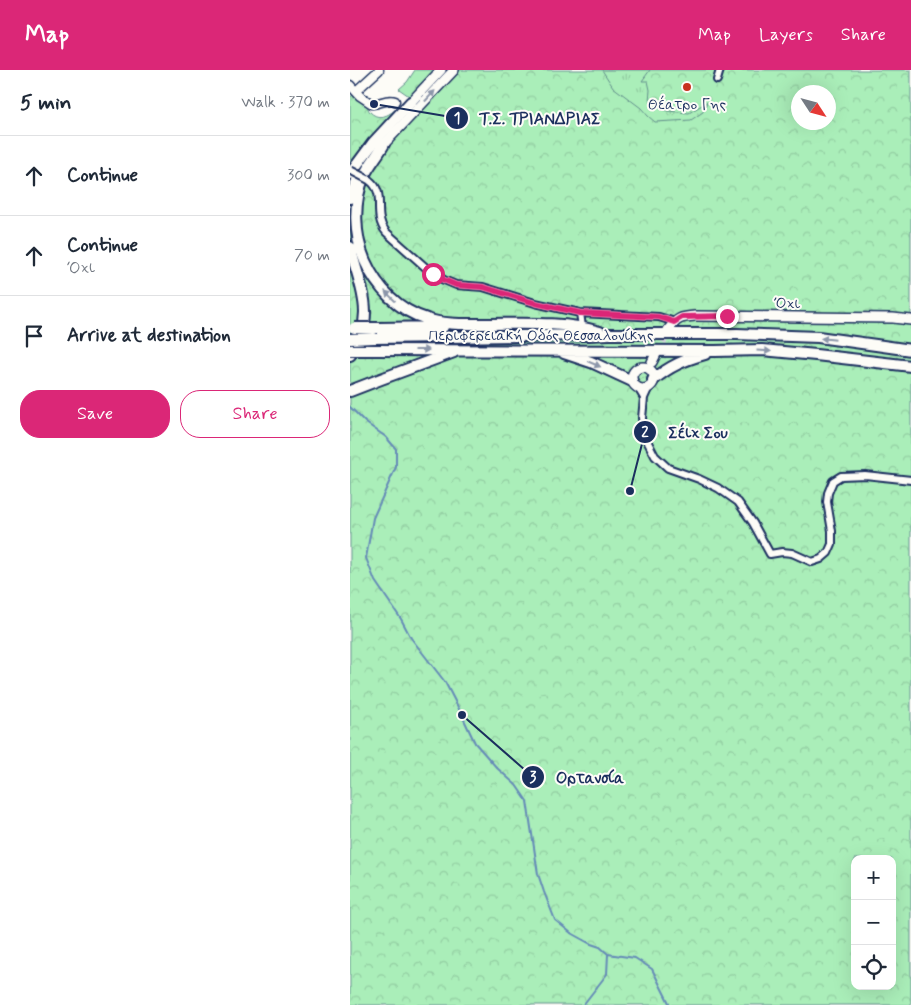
<!DOCTYPE html>
<html lang="en">
<head>
<meta charset="utf-8">
<style>
  body { margin:0; font-family:Mynerve,sans-serif; background:#f2f2f3; color:#1f2937 }
  .controls { position:absolute; right:15px; bottom:15px; display:grid; overflow:hidden; border-radius:10px; box-shadow:0 5px 20px #0002 }
  .controls button { width:45px; height:45px; display:grid; place-items:center; padding:0; border:0; border-bottom:1px solid #e0e1e3; background:#fff; color:#1f2937; font:25px sans-serif }
  .compass { position:absolute; left:441px; top:15px; width:45px; height:45px; border-radius:50%; background:#fff; box-shadow:0 5px 20px #0002; rotate:126deg }
  .stop { position:absolute; width:15px; height:15px; margin:-11px; border:4px solid #db2777; border-radius:50%; background:#fff }
  .stop.end { background:#db2777; border-color:#fff; box-shadow:0 1px 5px #0008 }
  .list { margin:0; padding:0; list-style:none }
  h2 { display:flex; justify-content:space-between; align-items:center; height:65px; margin:0; padding:0 20px; font-size:21px }
  h2 small { font-size:16px; font-weight:400; color:#747a83 }
  .list li { display:grid; grid-template-columns:32px 1fr auto; gap:15px; align-items:center; box-sizing:border-box; height:80px; padding:0 20px; border-top:1px solid #e0e1e3 }
  .list b { display:block; font-size:19px; white-space:nowrap }
  .list p { margin:0; font-size:16px; white-space:nowrap; color:#747a83 }
  .list em { font-size:16px; font-style:normal; color:#747a83 }
  .actions { display:flex; gap:10px; padding:15px 20px }
  .actions a { flex:1; padding:11px 0; border:1px solid #db2777; border-radius:20px; text-align:center; font-size:18px; color:#db2777 }
  .actions .main { background:#db2777; color:#fff }
  .icon { flex:none; width:28px; height:28px; fill:none; stroke:currentColor; stroke-width:2; stroke-linecap:round; stroke-linejoin:round }
  .map { position:relative; flex:none; width:561px; height:935px; overflow:hidden }
  header { display:flex; align-items:center; gap:30px; box-sizing:border-box; height:70px; padding:0 25px; background:#db2777; color:#fff }
  header strong { font-size:24px }
  nav { display:flex; gap:28px; margin-inline-start:auto; font-size:18px }
  main { display:flex }
  aside { flex:1; background:#fff }
  .map>svg:first-child { display:block }
  .forest { fill:url(#forest-crowns); stroke:#628e8c; fill-rule:evenodd }
  .park { fill:url(#park-tufts); stroke:#628e8c }
  .lines { fill:none; stroke-linecap:round; stroke-linejoin:round }
  .stream { stroke:#658bb7; stroke-width:2 }
  .secondary-tunnel { stroke:#d0d3d8; stroke-width:9; stroke-dasharray:9 4.5; stroke-linecap:butt }
  .minor-casing { stroke:#1b2f5e; stroke-width:10 }
  .tertiary-casing { stroke:#1b2f5e; stroke-width:11 }
  .secondary-casing { stroke:#1b2f5e; stroke-width:12 }
  .trunk-casing { stroke:#1b2f5e; stroke-width:14 }
  .minor { stroke:#fdfcf7; stroke-width:6 }
  .tertiary { stroke:#fdfcf7; stroke-width:8 }
  .secondary { stroke:#fdfcf7; stroke-width:9 }
  .trunk { stroke:#fdfcf7; stroke-width:10 }
  .minor-bridge-casing { stroke:#1b2f5e; stroke-width:10; stroke-linecap:butt }
  .trunk-bridge-casing { stroke:#1b2f5e; stroke-width:14; stroke-linecap:butt }
  .minor-bridge { stroke:#fdfcf7; stroke-width:6 }
  .trunk-bridge { stroke:#fdfcf7; stroke-width:10 }
  .oneway { fill:#8c96aa }
  .route { stroke:#db2777; stroke-width:6 }
  .poi-dot { fill:#c8321e; stroke:#fdfcf7; stroke-width:2 }
  .labels { text-anchor:middle; stroke-width:4; stroke-linejoin:round; paint-order:stroke }
  .poi-label { font-size:15px; fill:#1b2f5e; stroke:#fdfcf7 }
  .street-label { font-size:15px; fill:#1b2f5e; stroke:#fdfcf7 }
  .leader { fill:none; stroke:#1b2f5e; stroke-width:2 }
  .callout-dot { fill:#1b2f5e; stroke:#fdfcf7; stroke-width:2 }
  .mark-label { font-size:15px; text-anchor:middle; font-weight:bold; fill:#fff }
  .callout-label { font-size:16px; text-anchor:middle; font-weight:bold; fill:#1b2f5e; stroke:#fdfcf7; stroke-width:4; stroke-linejoin:round; paint-order:stroke }
</style>
</head>
<body>
<header>
<strong>Map</strong>
<nav><a>Map</a><a>Layers</a><a>Share</a></nav>
</header>
<main>
<aside>
<h2>5 min<small>Walk · 370 m</small></h2>
<ul class="list">
<li><svg class="icon" aria-label="ahead" viewBox="0 0 24 24"><path d="M12 20V5M6 11l6-6 6 6"/></svg><div><b>Continue</b></div><em>300 m</em></li>
<li><svg class="icon" aria-label="ahead" viewBox="0 0 24 24"><path d="M12 20V5M6 11l6-6 6 6"/></svg><div><b>Continue</b><p>Όχι</p></div><em>70 m</em></li>
<li><svg class="icon" aria-label="arrive" viewBox="0 0 24 24"><path d="M6 21V4h12l-3 4 3 4H6"/></svg><div><b>Arrive at destination</b></div></li>
</ul>
<div class="actions"><a class="main">Save</a><a>Share</a></div>
</aside>
<div class="map">
<svg width="561" height="935" viewBox="0 0 561 935">
  <defs>
    <pattern id="forest-crowns" width="20" height="18" patternUnits="userSpaceOnUse" patternTransform="scale(1.25)"><rect width="20" height="18" fill="#aaeeb9"/><path d="M2 6a3 3 0 1 1 6 0M12 15a3 3 0 1 1 6 0" fill="none" stroke="#92cca1"/></pattern>
    <pattern id="park-tufts" width="24" height="20" patternUnits="userSpaceOnUse" patternTransform="scale(1.25)"><rect width="24" height="20" fill="#aaeeb9"/><path d="M3 7l-1-3M5 7V3M7 7l1-3M15 17l-1-3M17 17v-4M19 17l1-3" fill="none" stroke="#92cca1"/></pattern>
  </defs>
  <rect width="100%" height="100%" fill="#fdfcf7"/>
  <filter id="ink" filterUnits="userSpaceOnUse"><feTurbulence type="fractalNoise" baseFrequency=".02" numOctaves="2"/><feDisplacementMap in="SourceGraphic" scale="10" xChannelSelector="R" yChannelSelector="G"/><feConvolveMatrix kernelMatrix="1 2 1 2 8 2 1 2 1" color-interpolation-filters="sRGB"/></filter>
  <g filter="url(#ink)">
    <path class="forest" d="M65,0H561V935H0V27L5,24C9,27 14,31 17,35C19,39 17,38 20,42C34,56 50,35 59,26L49,19L57,12ZM448,22H478V52H448ZM505,789H542V916H505Z"/>
    <path class="park" d="M252,0H300L292,11H298L300,20L299,31L317,41L339,43L357,32L353,42L341,50L305,52L298,46L291,38L263,17Z"/>
    <g class="lines">
      <path class="stream" d="M0,337L16,353L36,367L46,379V397L23,448L16,488L25,511L51,549L61,568L95,612L109,639L125,673L147,698L166,715L177,731L188,804L194,822L205,850L221,863L241,874L250,877L258,884L257,904L233,935
        M258,884L285,888L302,899L320,935"/>
      <path class="secondary-tunnel" d="M306,284L318,260"/>
      <defs>
        <path id="minor" d="M367,10L370,0
          M19,110C38,124 21,143 36,162L83,204L94,210L106,215L133,217L185,233L230,243L309,247L325,252
          M230,243L232,257
          M288,318L294,328L299,317
          M294,328L292,348L294,365L305,386L318,398L349,409L368,418L388,432L403,453L420,484L432,482L442,483L462,492L471,489L478,483L482,474V461L477,432L478,423L483,411L491,406L515,405L561,410"/>
        <path id="tertiary" d="M0,15L10,26L22,34C30,34 37,28 45,31
          M6,21L29,0"/>
        <path id="secondary" d="M61,32L91,0
          M34,74L104,0
          M318,260C328,247 331,247 346,246L543,248L561,250
          M302,292L306,284
          M282 308a11 11 0 1 1 22 0a11 11 0 1 1-22 0Z"/>
        <path id="trunk" d="M34,74C28,85 19,95 14,106C3,132 4,165 15,191C27,218 49,241 77,249C94,255 115,254 133,254C172,254 212,251 250,262
          M0,104L23,73L61,32
          M0,128L8,108
          M0,177C10,217 28,247 0,285
          M28,258L93,257
          M24,268L239,265L259,264H387L468,267L526,275L561,280
          M24,280L365,281L412,280L466,285L561,296
          M214,283L241,292L282,311
          M303,310C320,296 334,290 355,284
          M0,321L31,309L104,282"/>
      </defs>
      <use href="#minor" class="minor-casing"/>
      <use href="#tertiary" class="tertiary-casing"/>
      <use href="#secondary" class="secondary-casing"/>
      <use href="#trunk" class="trunk-casing"/>
      <use href="#minor" class="minor"/>
      <use href="#tertiary" class="tertiary"/>
      <use href="#secondary" class="secondary"/>
      <use href="#trunk" class="trunk"/>
      <defs>
        <path id="minor-bridge" d="M0,100L19,110"/>
        <path id="trunk-bridge" d="M4,258H28
          M0,269L24,268
          M0,280H24"/>
      </defs>
      <use href="#minor-bridge" class="minor-bridge-casing"/>
      <use href="#trunk-bridge" class="trunk-bridge-casing"/>
      <use href="#minor-bridge" class="minor-bridge"/>
      <use href="#trunk-bridge" class="trunk-bridge"/>
    </g>
    <defs><path id="oneway-solid" d="M-6-.8H1V-3.2L6.5 0L1 3.2V.8H-6Z" transform="scale(1.25)"/></defs>
    <g class="oneway">
      <use href="#oneway-solid" transform="translate(80 26) rotate(-47)"/>
      <use href="#oneway-solid" transform="translate(40 226) rotate(-136)"/>
      <use href="#oneway-solid" transform="translate(478 269) rotate(-174)"/>
      <use href="#oneway-solid" transform="translate(72 280)"/>
      <use href="#oneway-solid" transform="translate(414 281) rotate(3)"/>
      <use href="#oneway-solid" transform="translate(244 294) rotate(23)"/>
    </g>
  </g>
  <g class="lines" filter="url(#ink)">
    <path class="route" d="M83,204L94,210L106,215L133,217L185,233L230,243L309,247L324,252L332,247L377,246"/>
  </g>
  <circle class="poi-dot" cx="337" cy="17" r="5"/>
  <g class="labels">
    <g class="poi-label">
      <text x="337" y="39">Θέατρο Γης</text>
    </g>
    <g class="street-label">
      <text transform="translate(437 233) rotate(1)" y="5">Όχι</text>
      <text x="191" y="270">Περιφερειακή Οδός Θεσσαλονίκης</text>
    </g>
  </g>
  <path class="leader" d="M24 34L107 48M280 421L295 362M112 645L183 707"/>
  <g class="callout-dot">
    <circle cx="24" cy="34" r="5"/>
    <circle cx="280" cy="421" r="5"/>
    <circle cx="112" cy="645" r="5"/>
    <circle cx="107" cy="48" r="12"/>
    <circle cx="295" cy="362" r="12"/>
    <circle cx="183" cy="707" r="12"/>
  </g>
  <g class="mark-label">
    <text x="107" y="53">1</text>
    <text x="295" y="367">2</text>
    <text x="183" y="712">3</text>
  </g>
  <g class="callout-label">
    <text x="190" y="54">Τ.Σ. ΤΡΙΑΝΔΡΙΑΣ</text>
    <text x="348" y="368">Σέιχ Σου</text>
    <text x="240" y="713">Ορτανσία</text>
  </g>
</svg>
<div class="controls">
<button>+</button>
<button>−</button>
<button><svg class="icon" aria-label="locate" viewBox="0 0 24 24"><circle cx="12" cy="12" r="6"/><path d="M12 2v4M12 18v4M2 12h4M18 12h4"/></svg></button>
</div>
<svg class="compass" viewBox="-18 -18 36 36"><path d="M0-13l5 13h-10z" fill="#e53935"/><path d="M0 13l5-13h-10z" fill="#747a83"/></svg>
<div class="stop" style="left:83px;top:204px"></div>
<div class="stop end" style="left:377px;top:246px"></div>
</div>
</main>
</body>
</html>
